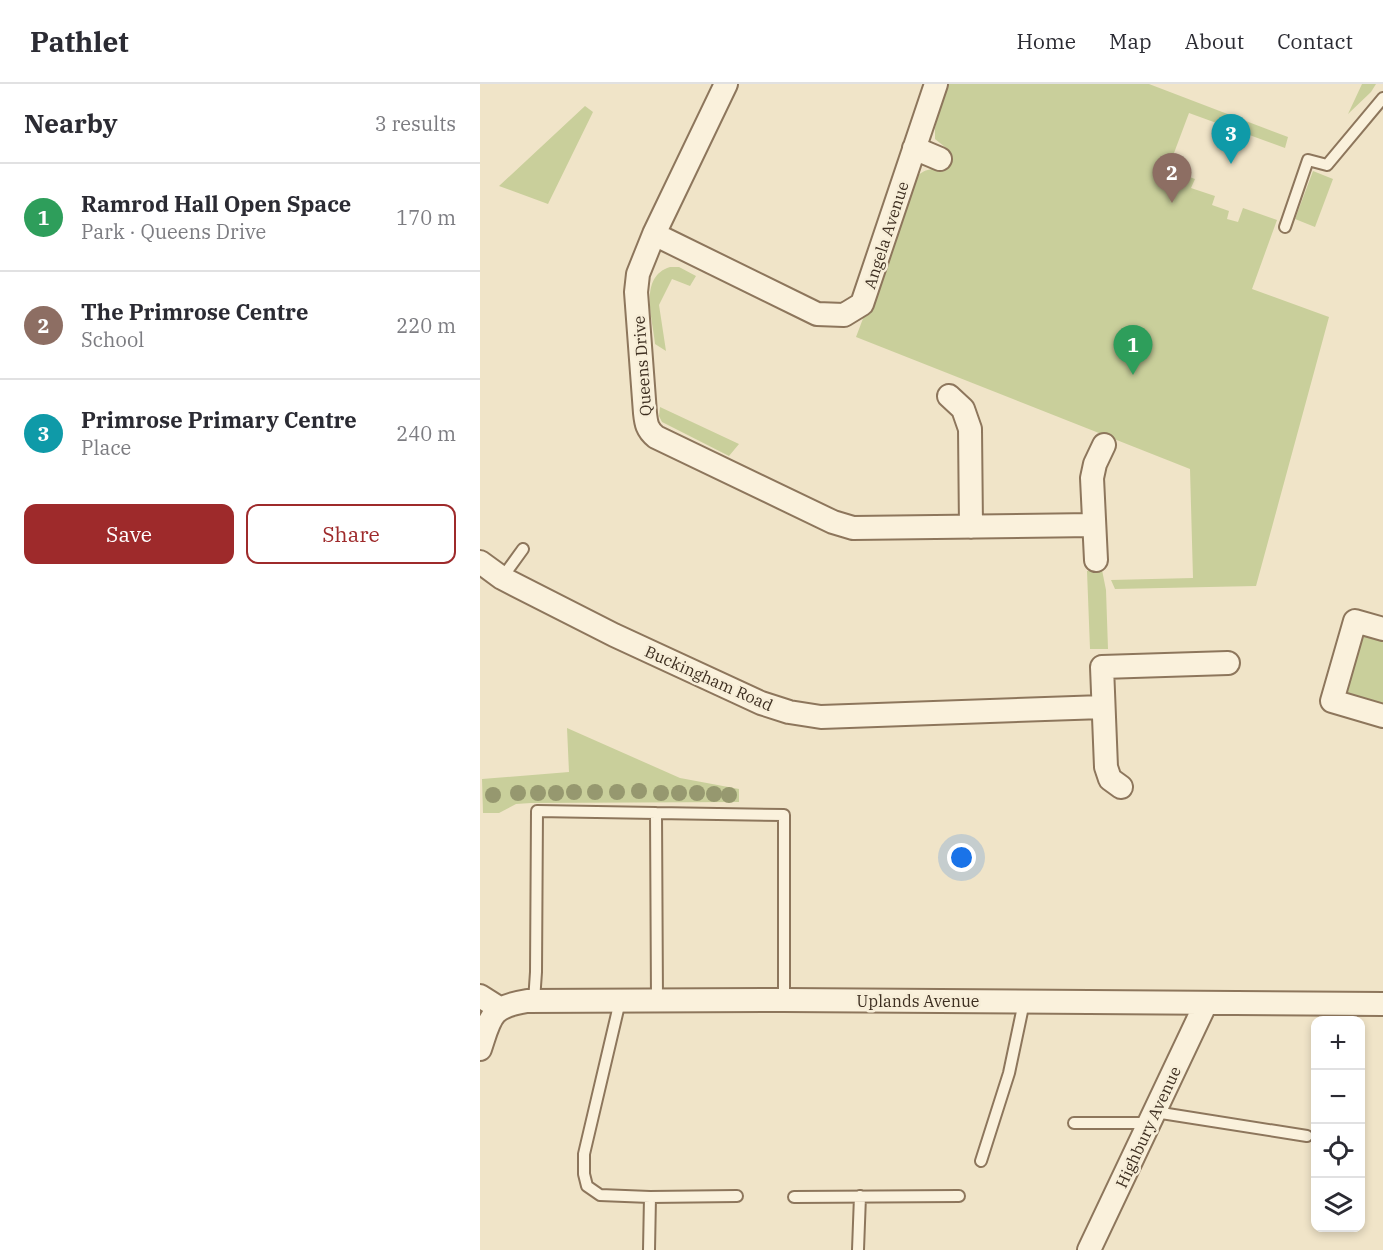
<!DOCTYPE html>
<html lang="en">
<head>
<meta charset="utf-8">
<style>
  body { margin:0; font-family:"IBM Plex Serif",serif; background:#f2f2f3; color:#2b2b33 }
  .controls { position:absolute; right:18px; bottom:18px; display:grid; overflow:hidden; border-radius:12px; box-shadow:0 3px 9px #0003 }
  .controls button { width:54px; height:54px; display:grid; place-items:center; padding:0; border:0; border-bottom:2px solid #e1e1e2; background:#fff; color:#2b2b33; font:30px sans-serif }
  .you { position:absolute; left:482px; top:774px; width:21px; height:21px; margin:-15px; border:4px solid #fff; border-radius:50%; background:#1a73e8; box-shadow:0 0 0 9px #1a73e833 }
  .badge { display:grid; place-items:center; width:39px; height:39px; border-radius:50%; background:#9e2a2b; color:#fff; font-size:20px; font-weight:700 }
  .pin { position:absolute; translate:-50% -50px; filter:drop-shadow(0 2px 3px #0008) }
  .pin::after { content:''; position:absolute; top:32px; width:21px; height:18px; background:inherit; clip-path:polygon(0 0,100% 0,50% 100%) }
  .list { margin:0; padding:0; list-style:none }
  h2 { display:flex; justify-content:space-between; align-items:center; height:78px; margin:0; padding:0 24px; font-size:26px }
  h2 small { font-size:20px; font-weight:400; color:#7c7c81 }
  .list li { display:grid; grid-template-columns:39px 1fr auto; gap:18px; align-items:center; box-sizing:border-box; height:108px; padding:0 24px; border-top:2px solid #e1e1e2 }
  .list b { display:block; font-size:22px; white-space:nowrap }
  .list p { margin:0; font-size:20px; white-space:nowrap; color:#7c7c81 }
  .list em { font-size:20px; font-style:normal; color:#7c7c81 }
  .actions { display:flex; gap:12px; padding:18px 24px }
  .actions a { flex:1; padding:14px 0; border:2px solid #9e2a2b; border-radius:12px; text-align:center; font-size:21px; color:#9e2a2b }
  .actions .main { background:#9e2a2b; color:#fff }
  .icon { flex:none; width:33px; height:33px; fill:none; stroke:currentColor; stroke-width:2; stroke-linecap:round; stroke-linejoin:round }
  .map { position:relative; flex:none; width:903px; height:1166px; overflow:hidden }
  header { display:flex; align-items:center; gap:36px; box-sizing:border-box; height:84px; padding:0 30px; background:#fff; border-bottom:2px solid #e1e1e2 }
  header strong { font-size:28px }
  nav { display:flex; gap:33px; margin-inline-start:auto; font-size:21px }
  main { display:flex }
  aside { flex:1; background:#fff }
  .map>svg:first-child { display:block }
  .green { fill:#c9cf9b }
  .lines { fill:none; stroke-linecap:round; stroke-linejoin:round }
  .lane-casing { stroke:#8d765c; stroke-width:14 }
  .street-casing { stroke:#8d765c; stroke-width:26 }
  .lane { stroke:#faf1dc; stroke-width:10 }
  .street { stroke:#faf1dc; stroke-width:22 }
  .tree { fill:#96986f }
  .labels { text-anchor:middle; stroke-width:5; stroke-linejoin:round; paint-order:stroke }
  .street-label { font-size:16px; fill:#3d2e20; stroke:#f7eed8 }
</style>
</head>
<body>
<header>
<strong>Pathlet</strong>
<nav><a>Home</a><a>Map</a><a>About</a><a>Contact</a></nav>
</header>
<main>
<aside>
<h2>Nearby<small>3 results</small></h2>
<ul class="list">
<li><span class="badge" style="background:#2e9e5b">1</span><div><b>Ramrod Hall Open Space</b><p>Park · Queens Drive</p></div><em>170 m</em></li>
<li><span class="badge" style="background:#8d6e63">2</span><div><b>The Primrose Centre</b><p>School</p></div><em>220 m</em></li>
<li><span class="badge" style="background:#0f9aa8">3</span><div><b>Primrose Primary Centre</b><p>Place</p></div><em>240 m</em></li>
</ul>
<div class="actions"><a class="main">Save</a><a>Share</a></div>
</aside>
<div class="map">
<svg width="903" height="1166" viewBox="0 0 903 1166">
  <rect width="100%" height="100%" fill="#f0e4c8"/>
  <path class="green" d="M466,0H669L808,53L805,64L709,29L688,85L715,95L711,104L735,112L732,121L749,127L747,135L758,138L763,124L797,136L772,205L849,233L776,502L635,505L631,496L713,494L710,385L376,253L437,92C446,85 452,84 462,86L470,67L455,55V44Z
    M882,0H896L891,8L868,30Z
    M105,22L113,28L68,120L19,102Z
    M833,87L853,95L835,143L815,135Z
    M190,183H199L216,192L210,202L192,195L179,221L186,267L175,260C173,235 158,193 190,183Z
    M180,323L259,360L249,372L182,338L179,332Z
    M622,486L626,506L628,565H610L607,487Z
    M895,548L903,551V620C892,622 872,616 865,607L879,558L884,553Z
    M87,644L200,694L259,705V718L51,719L36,720L19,729H3L2,695L89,688Z"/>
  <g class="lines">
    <defs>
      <path id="lane" d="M805,143L828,76L847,81L903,14
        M22,494L43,465
        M176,729L304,731V916
        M54,917L56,888L57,727L176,729L177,917
        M140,917L104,1070V1090L107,1102L120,1111L170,1113L257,1112
        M675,1028L827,1052
        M594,1039H669
        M501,1077L529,989L544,918
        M314,1113L479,1112
        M169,1166L170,1113
        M378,1166L380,1112"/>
      <path id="street" d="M246,0L174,150L158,190L156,208L165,329C166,339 167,346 176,353L353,438L373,444L614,441
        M434,64L460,75
        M174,150L337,230L364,231L382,220L456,0
        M469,312L483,325L490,345L491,443
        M616,476L612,394L615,380L624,361
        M0,478L22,494L134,551L281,619L309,628L341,633L623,623
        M903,545L875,537L852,617L903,632
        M641,703L630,695L626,683L622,583L748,579
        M0,912L19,924
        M0,965C11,932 10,923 47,917L304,916L903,920
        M609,1166L726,919"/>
    </defs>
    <use href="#lane" class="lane-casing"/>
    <use href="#street" class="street-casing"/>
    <use href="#lane" class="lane"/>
    <use href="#street" class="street"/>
  </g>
  <g class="tree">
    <circle cx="159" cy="707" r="8"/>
    <circle cx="94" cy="708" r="8"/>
    <circle cx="115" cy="708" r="8"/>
    <circle cx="137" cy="708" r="8"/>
    <circle cx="38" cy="709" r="8"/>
    <circle cx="58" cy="709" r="8"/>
    <circle cx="76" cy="709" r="8"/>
    <circle cx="181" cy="709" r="8"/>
    <circle cx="199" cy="709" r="8"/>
    <circle cx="217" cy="709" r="8"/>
    <circle cx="234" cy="710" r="8"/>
    <circle cx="13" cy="711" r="8"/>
    <circle cx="249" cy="711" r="8"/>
  </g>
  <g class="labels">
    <g class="street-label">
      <text transform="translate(406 151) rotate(-72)" y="6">Angela Avenue</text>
      <text transform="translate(162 282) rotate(-94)" y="6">Queens Drive</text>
      <text transform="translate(229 594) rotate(24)" y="6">Buckingham Road</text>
      <text x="438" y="923">Uplands Avenue</text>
      <text transform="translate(668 1043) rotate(-65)" y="6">Highbury Avenue</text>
    </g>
  </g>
</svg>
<div class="controls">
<button>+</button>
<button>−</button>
<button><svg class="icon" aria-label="locate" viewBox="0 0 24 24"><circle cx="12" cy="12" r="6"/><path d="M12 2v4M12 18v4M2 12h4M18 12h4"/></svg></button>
<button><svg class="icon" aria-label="layers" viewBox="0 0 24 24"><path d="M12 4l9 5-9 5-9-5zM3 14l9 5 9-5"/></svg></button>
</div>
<div class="you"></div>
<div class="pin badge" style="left:653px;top:291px;background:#2e9e5b">1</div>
<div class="pin badge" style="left:692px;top:119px;background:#8d6e63">2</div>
<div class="pin badge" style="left:751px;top:80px;background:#0f9aa8">3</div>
</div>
</main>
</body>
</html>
